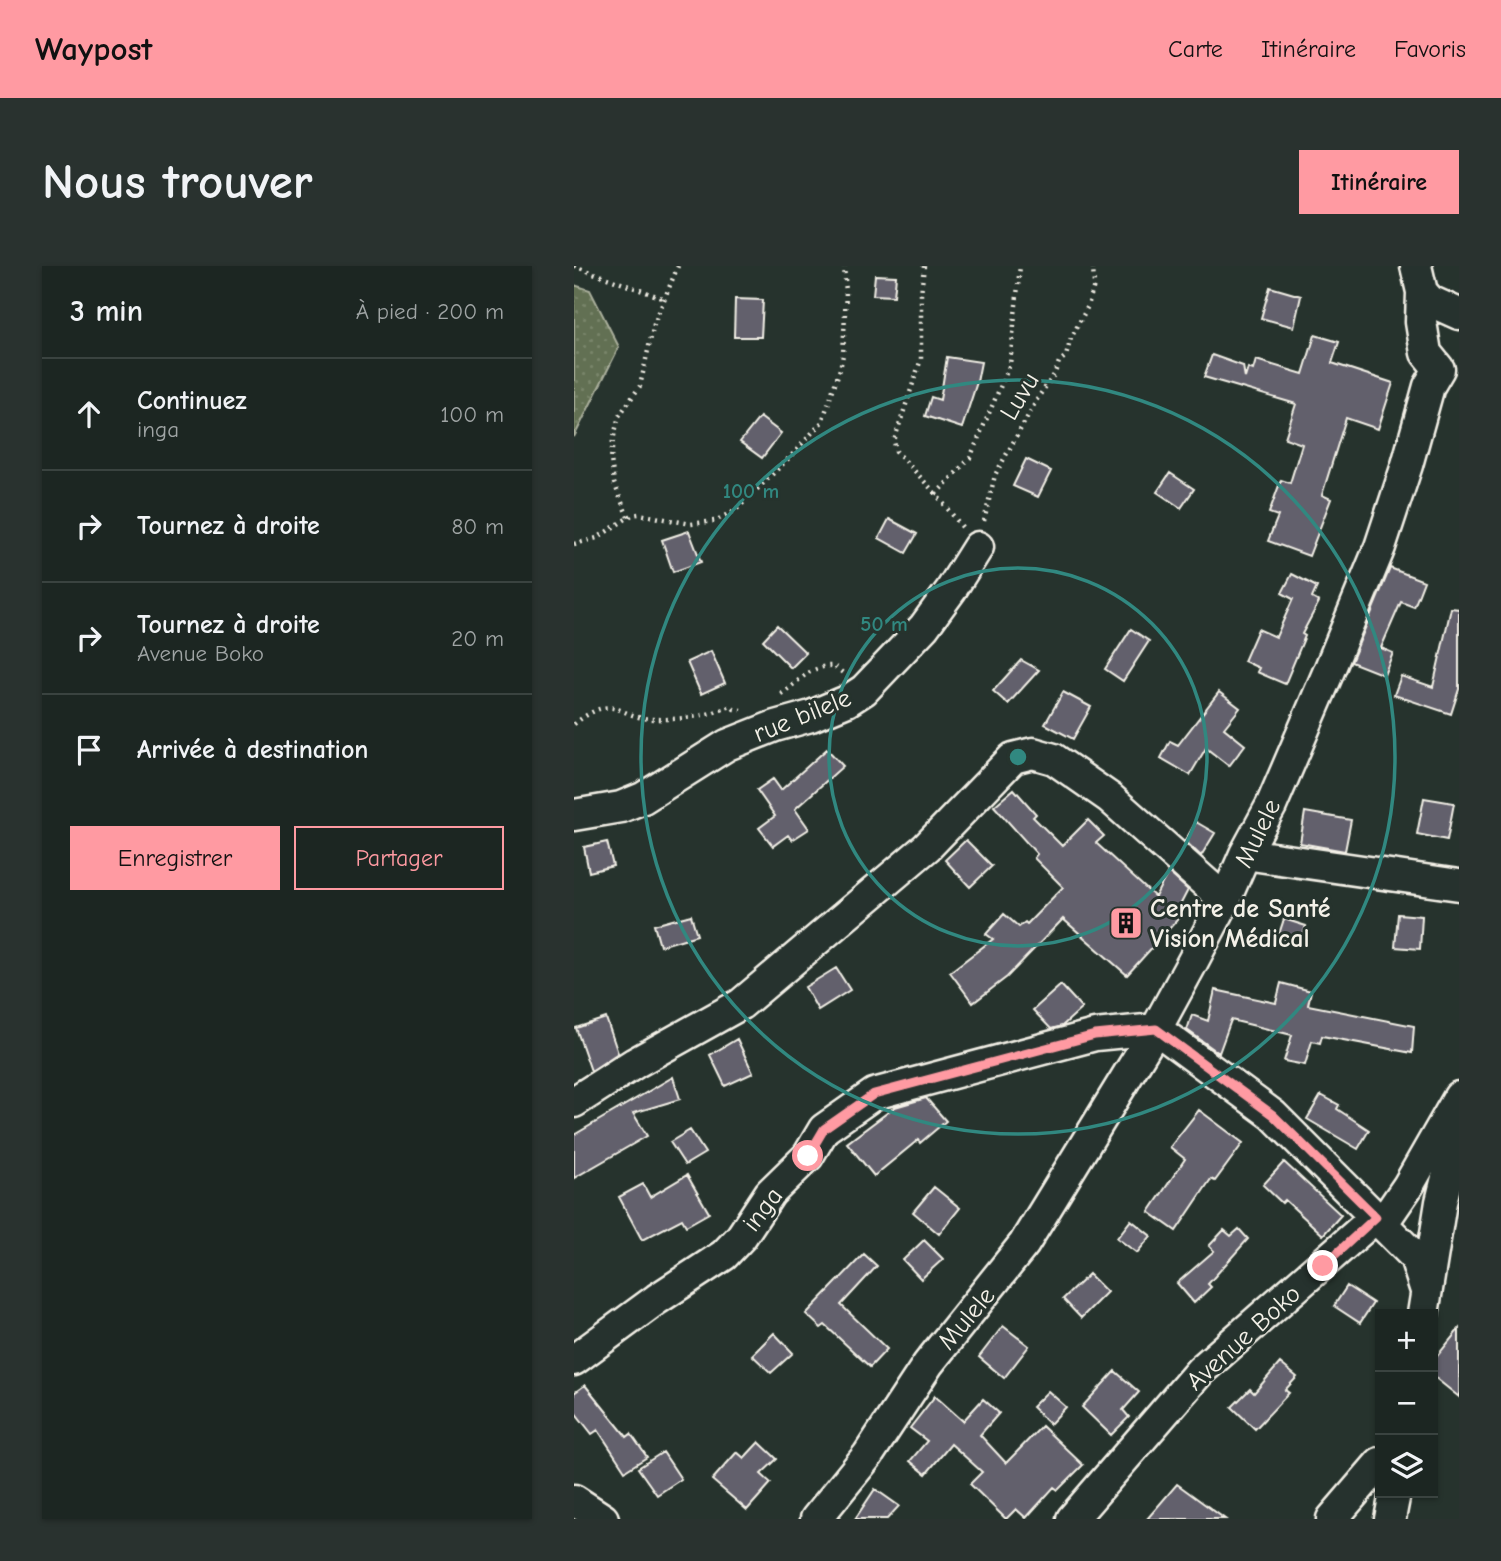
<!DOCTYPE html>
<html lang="fr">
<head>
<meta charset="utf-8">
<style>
  body { margin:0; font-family:"Comic Neue",sans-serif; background:#29322f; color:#f1f3f6 }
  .controls { position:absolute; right:21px; bottom:21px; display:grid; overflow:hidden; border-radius:0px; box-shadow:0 2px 5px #0004 }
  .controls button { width:63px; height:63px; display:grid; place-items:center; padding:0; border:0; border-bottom:2px solid #3a4340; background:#1c2622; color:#f1f3f6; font:35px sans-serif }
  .stop { position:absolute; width:21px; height:21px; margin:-16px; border:5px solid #ff9aa2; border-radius:50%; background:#fff }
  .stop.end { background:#ff9aa2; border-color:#fff; box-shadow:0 2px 7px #0008 }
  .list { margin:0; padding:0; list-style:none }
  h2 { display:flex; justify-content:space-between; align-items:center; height:91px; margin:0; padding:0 28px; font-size:30px }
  h2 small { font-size:23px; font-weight:400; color:#a0a5a5 }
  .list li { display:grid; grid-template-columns:46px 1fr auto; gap:21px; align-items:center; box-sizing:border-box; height:112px; padding:0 28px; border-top:2px solid #3a4340 }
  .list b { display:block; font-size:26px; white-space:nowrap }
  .list p { margin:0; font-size:23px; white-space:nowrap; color:#a0a5a5 }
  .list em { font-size:23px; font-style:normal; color:#a0a5a5 }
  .actions { display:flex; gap:14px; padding:21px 28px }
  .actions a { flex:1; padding:16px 0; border:2px solid #ff9aa2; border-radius:0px; text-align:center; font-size:24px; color:#ff9aa2 }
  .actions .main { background:#ff9aa2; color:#111 }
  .icon { flex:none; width:38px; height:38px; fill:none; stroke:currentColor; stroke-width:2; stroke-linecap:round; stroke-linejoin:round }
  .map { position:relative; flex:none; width:885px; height:1253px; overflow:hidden; border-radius:0px }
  header { display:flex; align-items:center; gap:42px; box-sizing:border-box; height:98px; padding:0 35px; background:#ff9aa2; color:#111 }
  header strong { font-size:33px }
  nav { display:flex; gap:38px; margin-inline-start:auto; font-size:24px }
  .intro { display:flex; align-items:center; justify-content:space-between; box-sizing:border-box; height:168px; padding:0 42px }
  h1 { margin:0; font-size:49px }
  .button { padding:18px 32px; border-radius:0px; background:#ff9aa2; color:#111; font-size:24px; font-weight:700 }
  main { display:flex; gap:42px; padding:0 42px }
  aside { flex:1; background:#1c2622; border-radius:0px; box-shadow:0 2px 5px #0004 }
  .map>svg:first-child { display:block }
  .grass { fill:url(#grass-dots); stroke:#abb09d; stroke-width:2 }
  .building { fill:#62606c; stroke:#f4f1e8; stroke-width:2 }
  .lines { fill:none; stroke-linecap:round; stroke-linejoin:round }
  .minor-casing { stroke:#f4f1e8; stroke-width:35 }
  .path { stroke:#f4f1e8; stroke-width:4.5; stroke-dasharray:2 5; stroke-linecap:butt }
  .minor { stroke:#26332d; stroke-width:30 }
  .route { stroke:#ff9aa2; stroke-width:9 }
  .ring { fill:none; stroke:#318880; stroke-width:3.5 }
  .labels { text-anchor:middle; stroke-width:6; stroke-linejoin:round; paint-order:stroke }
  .street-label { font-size:26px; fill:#f4f1e8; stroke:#26332d }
  .poi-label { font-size:26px; font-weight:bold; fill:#f4f1e8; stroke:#26332d; text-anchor:start }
  .centre { fill:#318880; stroke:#26332d; stroke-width:3.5 }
  .ring-label { font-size:21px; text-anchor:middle; font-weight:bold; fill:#318880; stroke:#26332d; stroke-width:6; stroke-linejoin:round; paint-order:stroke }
</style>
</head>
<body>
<header>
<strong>Waypost</strong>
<nav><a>Carte</a><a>Itinéraire</a><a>Favoris</a></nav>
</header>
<div class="intro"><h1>Nous trouver</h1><a class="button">Itinéraire</a></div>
<main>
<aside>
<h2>3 min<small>À pied · 200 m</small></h2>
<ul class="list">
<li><svg class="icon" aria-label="ahead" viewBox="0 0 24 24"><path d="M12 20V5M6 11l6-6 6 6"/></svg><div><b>Continuez</b><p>inga</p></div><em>100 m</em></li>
<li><svg class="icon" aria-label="right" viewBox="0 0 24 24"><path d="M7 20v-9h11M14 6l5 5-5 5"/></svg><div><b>Tournez à droite</b></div><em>80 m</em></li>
<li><svg class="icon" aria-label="right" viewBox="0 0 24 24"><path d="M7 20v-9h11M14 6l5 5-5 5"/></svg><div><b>Tournez à droite</b><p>Avenue Boko</p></div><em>20 m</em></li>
<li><svg class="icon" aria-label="arrive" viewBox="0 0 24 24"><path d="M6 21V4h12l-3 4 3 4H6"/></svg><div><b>Arrivée à destination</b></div></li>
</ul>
<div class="actions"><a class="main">Enregistrer</a><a>Partager</a></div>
</aside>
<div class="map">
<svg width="885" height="1253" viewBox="0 0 885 1253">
  <defs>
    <pattern id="grass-dots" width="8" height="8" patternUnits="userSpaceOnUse" patternTransform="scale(1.75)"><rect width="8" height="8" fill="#627052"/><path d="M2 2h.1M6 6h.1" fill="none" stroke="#79856b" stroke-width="1.8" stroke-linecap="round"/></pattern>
  </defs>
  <rect width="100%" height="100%" fill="#26332d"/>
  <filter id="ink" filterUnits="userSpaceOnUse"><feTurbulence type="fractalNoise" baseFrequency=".0143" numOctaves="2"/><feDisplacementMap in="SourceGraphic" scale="14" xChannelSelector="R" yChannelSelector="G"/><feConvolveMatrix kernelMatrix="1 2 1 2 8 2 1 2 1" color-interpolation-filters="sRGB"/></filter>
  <g filter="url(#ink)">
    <path class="grass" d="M0,19L16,24L45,81L0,171Z"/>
    <path class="building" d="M301,9L322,10L320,30L299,29Z
      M696,21L727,30L720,61L687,52Z
      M161,33L189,34L187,71H160Z
      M741,69L765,76L758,97L819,117L804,163L772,152L748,229L757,233L735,290L694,275L704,250L695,247L707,214L716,217L728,178L711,172L722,138L630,111L638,89L669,100L671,112L674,102L679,104L682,94L729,108Z
      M373,91L407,96L403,116L388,162L351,150L357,131L366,134Z
      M186,151L207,167L188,192L166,176Z
      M452,193L477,205L464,231L439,220Z
      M596,207L620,223L607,242L583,226Z
      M315,253L343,268L332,287L305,272Z
      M115,265L127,296L99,306L88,274Z
      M816,302L850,315L840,341L827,336L807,382L819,387L810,409L777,396Z
      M718,308L743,321L738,332L745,336L728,368L731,370L711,418L683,406L685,402L670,395L684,363L702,371L719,333L708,327Z
      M877,342L885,343V423L877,448L820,429L827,410L859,421Z
      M203,359L232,387L217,402L189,374Z
      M557,363L575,375L549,415L531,403Z
      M137,385L151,417L127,428L113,396Z
      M447,394L465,404L434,438L419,425Z
      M489,426L517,441L499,473L471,458Z
      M645,426L666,442L650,462L671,479L655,500L632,482L616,509L587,492L596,475L604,479Z
      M253,483L269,500L221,543L235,563L218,574L214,569L199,580L185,562L201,550L183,524L199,513L207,524Z
      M440,523L462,548L459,551L488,580L514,554L530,570L522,577L581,631L594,606L614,624L601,649L605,652L553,709L489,653L433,711L399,737L376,706L419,673L412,668L430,648L445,661L451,656L453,658L489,621L460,592L463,588L420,540Z
      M850,532L880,537L873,574L843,568Z
      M731,546L777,554L771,585L726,577Z
      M622,556L641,567L627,590L611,575Z
      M392,574L418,600L396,621L371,594Z
      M33,576L39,600L15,606L10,581Z
      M824,648L848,650L846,683L821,681Z
      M117,649L123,669L86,680L80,659Z
      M710,653L732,660L726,678L704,671Z
      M262,702L276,724L244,744L231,721Z
      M707,717L737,725L734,739L840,760L838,787L748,770L746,777L738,775L731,799L710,795L718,769L657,754L645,787L613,764L618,749L634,755L641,724L702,737Z
      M487,719L508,742L488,760L477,763L459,744Z
      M32,752L44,787L17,805L2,762Z
      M163,773L179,807L151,820L136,789Z
      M99,811L106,833L59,847L73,870L0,912V869Z
      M747,829L765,839L763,843L795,864L784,883L733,853Z
      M352,832L372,855L346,877L344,874L300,910L273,877L321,841Z
      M625,844L669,877L641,915L637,913L602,965L575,946L611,893L596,881Z
      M116,864L131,887L111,899L96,876Z
      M710,896L767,949L749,969L711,934L708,937L689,919Z
      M113,909L135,947L112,960L108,953L68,974L45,931L69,918L76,931Z
      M360,921L386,942L365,968L339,946Z
      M557,954L577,970L563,987L543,972Z
      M665,963L674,973L634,1018L637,1021L620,1037L603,1017L640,985L635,980L650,964L657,970Z
      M350,974L369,993L347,1013L329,994Z
      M290,988L303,1000L267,1039L313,1083L296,1101L251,1059L247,1062L232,1048Z
      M515,1008L533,1026L507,1052L489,1033Z
      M773,1020L799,1037L786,1057L760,1040Z
      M429,1060L455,1080L430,1112L405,1091Z
      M885,1063V1131L859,1110V1095Z
      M200,1067L219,1087L197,1107L178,1089Z
      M706,1097L723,1111L711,1124L715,1127L681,1163L658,1141L676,1123L680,1127Z
      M541,1105L565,1126L549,1144L555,1151L537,1169L508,1141Z
      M11,1119L53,1171L57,1168L73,1191L51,1205L24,1164L18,1168L0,1145V1127Z
      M474,1125L492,1141L476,1158L458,1141Z
      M361,1130L389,1155L409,1133L425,1147L406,1169L432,1197L468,1160L509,1199L484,1224L480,1221L452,1252L442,1243L432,1253L396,1218L408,1206L377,1178L352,1208L336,1195L353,1175L336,1162Z
      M185,1176L203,1193L187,1208L197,1217L173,1244L138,1214L163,1186L170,1192Z
      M89,1186L107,1213L83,1229L64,1202Z
      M603,1218L651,1253H573Z
      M301,1223L325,1240L313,1253H281Z"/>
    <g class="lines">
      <defs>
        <path id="minor" d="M848,26L856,35L885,48
          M0,549L47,541L69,532L153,479L201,460L237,450L273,435L290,424L350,361L377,324L404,281
          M671,588L885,619
          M0,836L61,797L167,738L353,581L439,492L459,487L480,493L536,532L651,634
          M849,1048L867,936L885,863
          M0,1094L83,1033L150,989L167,971L196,927L234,890L250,863L300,828L521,769L582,763L699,849L841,991L852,1025
          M0,1234L29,1253
          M242,1253L294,1189L354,1098L450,978L582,763L619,695L651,634L671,588L697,540L754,407L806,281L833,199L855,120L865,103L852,87L847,56L848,26L842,0
          M498,1253L626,1105L802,951L810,955L834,920L885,831
          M758,1253L806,1197
          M816,1253L821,1227"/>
      </defs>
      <use href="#minor" class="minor-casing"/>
      <path class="path" d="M0,0L91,33
        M350,0L347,28V93L320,175L322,185L362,228
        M54,251L40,217L37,193L39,174L45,150L66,120L80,58L104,0
        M410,255L421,209L465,130L480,109L485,96L492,90L497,72L514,40L520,19L519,0
        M388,261L362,228L396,192L436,98L446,0
        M0,278L23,272L58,249L65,248L117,258L141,255L162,244L217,190L248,156L266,103L269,89L272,26L270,0
        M207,428C225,416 236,399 260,400L270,408
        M0,458C44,424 42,453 81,453C107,454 134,450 157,440L160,443L167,444"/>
      <use href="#minor" class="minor"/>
    </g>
  </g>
  <g class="lines" filter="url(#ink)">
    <path class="route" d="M234,890L250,863L300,828L521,769L582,763L699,849L802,951L749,1000"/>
  </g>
  <g class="ring">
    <circle cx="444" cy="491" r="189"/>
    <circle cx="444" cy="491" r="377"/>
  </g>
  <defs>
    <symbol id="building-square" viewBox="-11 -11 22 22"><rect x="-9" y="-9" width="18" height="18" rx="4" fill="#ff9aa2" stroke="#26332d"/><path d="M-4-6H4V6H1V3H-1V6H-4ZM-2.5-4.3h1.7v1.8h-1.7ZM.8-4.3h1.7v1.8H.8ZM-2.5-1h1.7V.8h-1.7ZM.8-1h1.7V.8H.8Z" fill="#111"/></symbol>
  </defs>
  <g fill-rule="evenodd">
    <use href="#building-square" x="533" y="638" width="38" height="38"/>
  </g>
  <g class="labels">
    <g class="street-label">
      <text transform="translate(445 130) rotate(-59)" y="9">Luvu</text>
      <text transform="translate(228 449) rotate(-22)" y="9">rue bilele</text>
      <text transform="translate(683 567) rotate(-64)" y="9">Mulele</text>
      <text transform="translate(188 943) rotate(-53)" y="9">inga</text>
      <text transform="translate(392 1052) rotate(-50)" y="9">Mulele</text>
      <text transform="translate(669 1071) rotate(-42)" y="9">Avenue Boko</text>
    </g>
    <g class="poi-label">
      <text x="576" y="651">Centre de Santé<tspan x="576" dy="30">Vision Médical</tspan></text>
    </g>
  </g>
  <circle cx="444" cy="491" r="10" class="centre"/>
  <g class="ring-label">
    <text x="177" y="232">100 m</text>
    <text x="310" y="365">50 m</text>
  </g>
</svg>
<div class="controls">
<button>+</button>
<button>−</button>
<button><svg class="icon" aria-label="layers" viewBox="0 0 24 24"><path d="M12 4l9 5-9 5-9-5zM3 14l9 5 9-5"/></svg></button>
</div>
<div class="stop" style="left:234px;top:890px"></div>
<div class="stop end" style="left:749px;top:1000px"></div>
</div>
</main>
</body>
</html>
